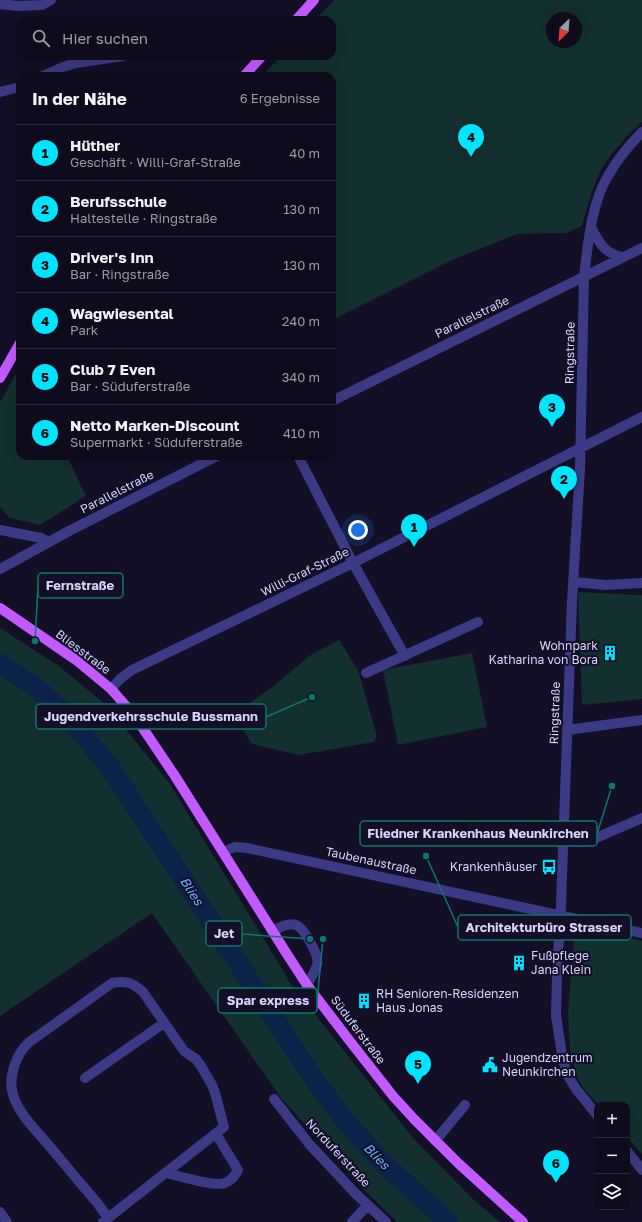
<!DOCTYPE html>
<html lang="de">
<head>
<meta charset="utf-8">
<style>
  body { margin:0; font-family:"Golos Text",sans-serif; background:#171425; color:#f1f3f6 }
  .controls { position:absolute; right:12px; bottom:12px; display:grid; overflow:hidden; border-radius:8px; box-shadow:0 4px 16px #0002 }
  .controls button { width:36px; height:36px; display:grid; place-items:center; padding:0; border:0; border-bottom:1px solid #2e2b3b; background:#0e0b1c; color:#f1f3f6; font:20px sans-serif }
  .compass { position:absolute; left:546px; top:12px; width:36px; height:36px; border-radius:50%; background:#0e0b1c; box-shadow:0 4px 16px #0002; rotate:205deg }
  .you { position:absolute; left:358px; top:530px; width:14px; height:14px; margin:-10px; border:3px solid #fff; border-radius:50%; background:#1a73e8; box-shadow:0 0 0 6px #1a73e833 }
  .badge { display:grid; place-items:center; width:26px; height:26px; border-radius:50%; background:#00e5ff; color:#111; font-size:13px; font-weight:700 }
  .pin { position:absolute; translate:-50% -33px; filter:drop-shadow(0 1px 2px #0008) }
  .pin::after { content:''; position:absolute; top:21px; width:14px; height:12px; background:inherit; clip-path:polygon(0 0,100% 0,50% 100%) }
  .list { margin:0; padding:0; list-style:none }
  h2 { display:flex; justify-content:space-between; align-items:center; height:52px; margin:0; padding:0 16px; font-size:17px }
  h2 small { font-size:13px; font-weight:400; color:#9b9ba3 }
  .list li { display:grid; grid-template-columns:26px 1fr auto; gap:12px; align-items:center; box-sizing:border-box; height:56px; padding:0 16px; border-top:1px solid #2e2b3b }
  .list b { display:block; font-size:15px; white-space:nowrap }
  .list p { margin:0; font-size:13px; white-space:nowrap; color:#9b9ba3 }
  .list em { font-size:13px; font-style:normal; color:#9b9ba3 }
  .icon { flex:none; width:22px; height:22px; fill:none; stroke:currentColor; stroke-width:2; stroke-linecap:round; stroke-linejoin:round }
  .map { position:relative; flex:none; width:642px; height:1222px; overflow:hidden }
  .search { position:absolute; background:#0e0b1c; box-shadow:0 4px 16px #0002; left:16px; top:16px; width:320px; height:44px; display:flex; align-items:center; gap:10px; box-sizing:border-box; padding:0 14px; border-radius:12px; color:#9b9ba3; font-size:15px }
  .panel { position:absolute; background:#0e0b1c; box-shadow:0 4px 16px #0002; left:16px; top:72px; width:320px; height:388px; border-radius:12px }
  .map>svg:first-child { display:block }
  .green { fill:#12302f; fill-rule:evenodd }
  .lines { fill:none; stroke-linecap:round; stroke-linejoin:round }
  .river { stroke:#0c2248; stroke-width:20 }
  .minor { stroke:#3d3a85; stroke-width:10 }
  .major { stroke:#c25bff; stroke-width:10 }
  .labels { text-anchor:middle; stroke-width:4; stroke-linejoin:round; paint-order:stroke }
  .street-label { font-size:12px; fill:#d9d4ff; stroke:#130f26 }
  .poi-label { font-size:12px; fill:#d9d4ff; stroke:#130f26; text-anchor:start }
  .water-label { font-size:13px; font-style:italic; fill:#62b6ff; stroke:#130f26 }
  .leader { fill:none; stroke:#0f766e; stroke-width:1.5 }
  .callout-dot { fill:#0f766e; stroke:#130f26; stroke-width:1.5 }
  .callout { fill:#130f26; stroke:#0f766e; stroke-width:1.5 }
  .callout-label { font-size:13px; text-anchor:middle; font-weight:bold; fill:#d9d4ff }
</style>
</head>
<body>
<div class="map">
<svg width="642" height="1222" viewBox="0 0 642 1222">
  <rect width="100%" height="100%" fill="#130f26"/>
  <path class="green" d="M334,0H642V122C628,134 609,155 600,172C592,189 587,207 582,226L566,233L517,234L452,260L332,320V76H262L281,56H332V20H315ZM552,18H576V42H552Z
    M20,367V456H67L86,496L40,525L10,518L0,507V402Z
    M578,592L642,595V699L582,705Z
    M0,628L59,666L106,705L170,784L291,984L413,1138L477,1203L501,1222H397L362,1188L281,1098L152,913L0,1016Z
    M339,640L358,670L377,736L374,742L298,755L252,744L238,722L244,707L274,686L309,656Z
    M472,653L487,727L398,745L383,670Z
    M575,925L642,941V1154L627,1137V1105H598L581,1085L575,1072L570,1050L568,1011Z"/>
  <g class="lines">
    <path class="river" d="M0,664L35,686L72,721L110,767L318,1085L351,1128L383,1163L448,1222"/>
    <path class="minor" d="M0,4L18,6L42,5L51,0
      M43,76L63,67L76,63L123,56
      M0,92L20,87
      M591,227C599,243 605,254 623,257
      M332,401L642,248
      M298,456L353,563L405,656
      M0,530L41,538L49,542
      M0,569L69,531L217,456
      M574,582L606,585L642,583
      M366,673L478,622
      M111,689L120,679L132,670L353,563L642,417
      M567,730L642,720
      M563,840L579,842L589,841L642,818
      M223,852L235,847L247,848L642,933
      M272,931C279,928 288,922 296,925C304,928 320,956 317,965C315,972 310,979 307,985
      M85,1078L164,1023
      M274,1099L310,1145L356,1194L386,1222
      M597,1115L576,1089L568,1076L563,1061L556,1016L557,973L561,904L572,601L580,469L584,277C588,244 591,204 608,176C617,160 629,145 642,132
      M435,1141L465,1105
      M627,1151L642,1170
      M166,1173C179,1176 215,1187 225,1183C232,1181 235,1175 238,1170L216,1134
      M0,1212L7,1222
      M103,1222L224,1127L215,1093L212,1085L201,1066L196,1059L184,1051L143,992C133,983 126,980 112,983L28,1043C17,1054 9,1074 12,1090C15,1111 38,1132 51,1148C67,1167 82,1185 98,1204L108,1218
      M352,1222L368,1205"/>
    <path class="major" d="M296,20L314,0
      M244,76L262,56
      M0,378L20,343
      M0,608L76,660L111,689L134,715L175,776L285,951L307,985L349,1040L393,1096L414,1119L458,1163L523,1222"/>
  </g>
  <defs>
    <symbol id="building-bare" viewBox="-9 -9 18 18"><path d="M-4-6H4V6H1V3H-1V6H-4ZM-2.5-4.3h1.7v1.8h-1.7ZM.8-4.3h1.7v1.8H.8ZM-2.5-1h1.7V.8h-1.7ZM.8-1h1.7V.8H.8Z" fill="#00e5ff" stroke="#130f26" stroke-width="2.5" paint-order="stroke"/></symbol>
    <symbol id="bus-bare" viewBox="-9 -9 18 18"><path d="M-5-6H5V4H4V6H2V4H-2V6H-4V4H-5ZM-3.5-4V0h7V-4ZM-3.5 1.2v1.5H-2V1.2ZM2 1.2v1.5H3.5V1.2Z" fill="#00e5ff" stroke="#130f26" stroke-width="2.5" paint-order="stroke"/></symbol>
    <symbol id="civic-bare" viewBox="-9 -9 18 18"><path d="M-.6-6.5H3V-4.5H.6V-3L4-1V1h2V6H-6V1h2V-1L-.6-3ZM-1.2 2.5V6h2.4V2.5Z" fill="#00e5ff" stroke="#130f26" stroke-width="2.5" paint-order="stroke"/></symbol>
  </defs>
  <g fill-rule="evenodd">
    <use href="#building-bare" x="599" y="642" width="22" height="22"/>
    <use href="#bus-bare" x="538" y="856" width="22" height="22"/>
    <use href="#building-bare" x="508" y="952" width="22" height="22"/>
    <use href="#building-bare" x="353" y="990" width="22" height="22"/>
    <use href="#civic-bare" x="479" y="1054" width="22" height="22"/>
  </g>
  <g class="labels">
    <g class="street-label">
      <text transform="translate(472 317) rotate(-26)" y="4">Parallelstraße</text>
      <text transform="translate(570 353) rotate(-89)" y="4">Ringstraße</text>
      <text transform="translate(117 492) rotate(-27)" y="4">Parallelstraße</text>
      <text transform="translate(305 572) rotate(-26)" y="4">Willi-Graf-Straße</text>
      <text transform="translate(83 652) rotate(37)" y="4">Bliesstraße</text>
      <text transform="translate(555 713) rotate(-88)" y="4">Ringstraße</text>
      <text transform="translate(371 861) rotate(12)" y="4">Taubenaustraße</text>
      <text transform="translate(358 1030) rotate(53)" y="4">Süduferstraße</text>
      <text transform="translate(338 1153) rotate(47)" y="4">Norduferstraße</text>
    </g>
    <g class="poi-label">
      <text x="598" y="650" text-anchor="end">Wohnpark<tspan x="598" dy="14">Katharina von Bora</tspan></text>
      <text x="537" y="871" text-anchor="end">Krankenhäuser</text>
      <text x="531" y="960">Fußpflege<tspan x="531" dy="14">Jana Klein</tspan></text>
      <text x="376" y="998">RH Senioren-Residenzen<tspan x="376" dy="14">Haus Jonas</tspan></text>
      <text x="502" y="1062">Jugendzentrum<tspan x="502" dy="14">Neunkirchen</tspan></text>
    </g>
    <g class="water-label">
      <text transform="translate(192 891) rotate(57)" y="5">Blies</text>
      <text transform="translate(377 1156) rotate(46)" y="5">Blies</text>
    </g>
  </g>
  <path class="leader" d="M35 641L38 586M312 697L266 717M612 786L597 834M426 856L458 927M310 939L242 934M323 939L317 1001"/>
  <g class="callout-dot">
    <circle cx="35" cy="641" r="4"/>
    <circle cx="312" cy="697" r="4"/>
    <circle cx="612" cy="786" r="4"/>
    <circle cx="426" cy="856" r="4"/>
    <circle cx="310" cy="939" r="4"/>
    <circle cx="323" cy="939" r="4"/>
  </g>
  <g class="callout">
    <rect x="38" y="573" width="85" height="25" rx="4"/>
    <rect x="36" y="704" width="230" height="25" rx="4"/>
    <rect x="360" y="821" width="237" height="25" rx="4"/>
    <rect x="458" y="915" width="173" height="25" rx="4"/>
    <rect x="206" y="921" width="36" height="25" rx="4"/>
    <rect x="218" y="988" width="99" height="25" rx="4"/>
  </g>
  <g class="callout-label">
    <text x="80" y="590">Fernstraße</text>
    <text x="151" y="721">Jugendverkehrsschule Bussmann</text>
    <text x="478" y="838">Fliedner Krankenhaus Neunkirchen</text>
    <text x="544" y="932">Architekturbüro Strasser</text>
    <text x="224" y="938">Jet</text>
    <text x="268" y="1005">Spar express</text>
  </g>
</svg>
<div class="controls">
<button>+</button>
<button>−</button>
<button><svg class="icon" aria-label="layers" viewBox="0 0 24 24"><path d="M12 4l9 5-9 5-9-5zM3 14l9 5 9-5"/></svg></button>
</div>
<svg class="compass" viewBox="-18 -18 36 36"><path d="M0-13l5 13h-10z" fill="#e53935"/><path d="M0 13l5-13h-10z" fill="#9b9ba3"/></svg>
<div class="you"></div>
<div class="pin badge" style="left:414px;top:547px">1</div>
<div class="pin badge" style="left:564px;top:499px">2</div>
<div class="pin badge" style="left:552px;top:427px">3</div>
<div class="pin badge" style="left:471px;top:157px">4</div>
<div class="pin badge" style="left:418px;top:1084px">5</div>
<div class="pin badge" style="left:556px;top:1183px">6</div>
<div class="search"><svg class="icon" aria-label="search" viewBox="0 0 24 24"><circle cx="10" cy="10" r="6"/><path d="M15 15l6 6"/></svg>Hier suchen</div>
<section class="panel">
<h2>In der Nähe<small>6 Ergebnisse</small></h2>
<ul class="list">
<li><span class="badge">1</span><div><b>Hüther</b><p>Geschäft · Willi-Graf-Straße</p></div><em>40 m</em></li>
<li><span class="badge">2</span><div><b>Berufsschule</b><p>Haltestelle · Ringstraße</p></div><em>130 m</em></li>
<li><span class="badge">3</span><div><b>Driver's Inn</b><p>Bar · Ringstraße</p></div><em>130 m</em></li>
<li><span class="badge">4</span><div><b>Wagwiesental</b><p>Park</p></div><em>240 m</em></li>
<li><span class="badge">5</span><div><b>Club 7 Even</b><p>Bar · Süduferstraße</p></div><em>340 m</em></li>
<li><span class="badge">6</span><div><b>Netto Marken-Discount</b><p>Supermarkt · Süduferstraße</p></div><em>410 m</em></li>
</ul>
</section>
</div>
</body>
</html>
